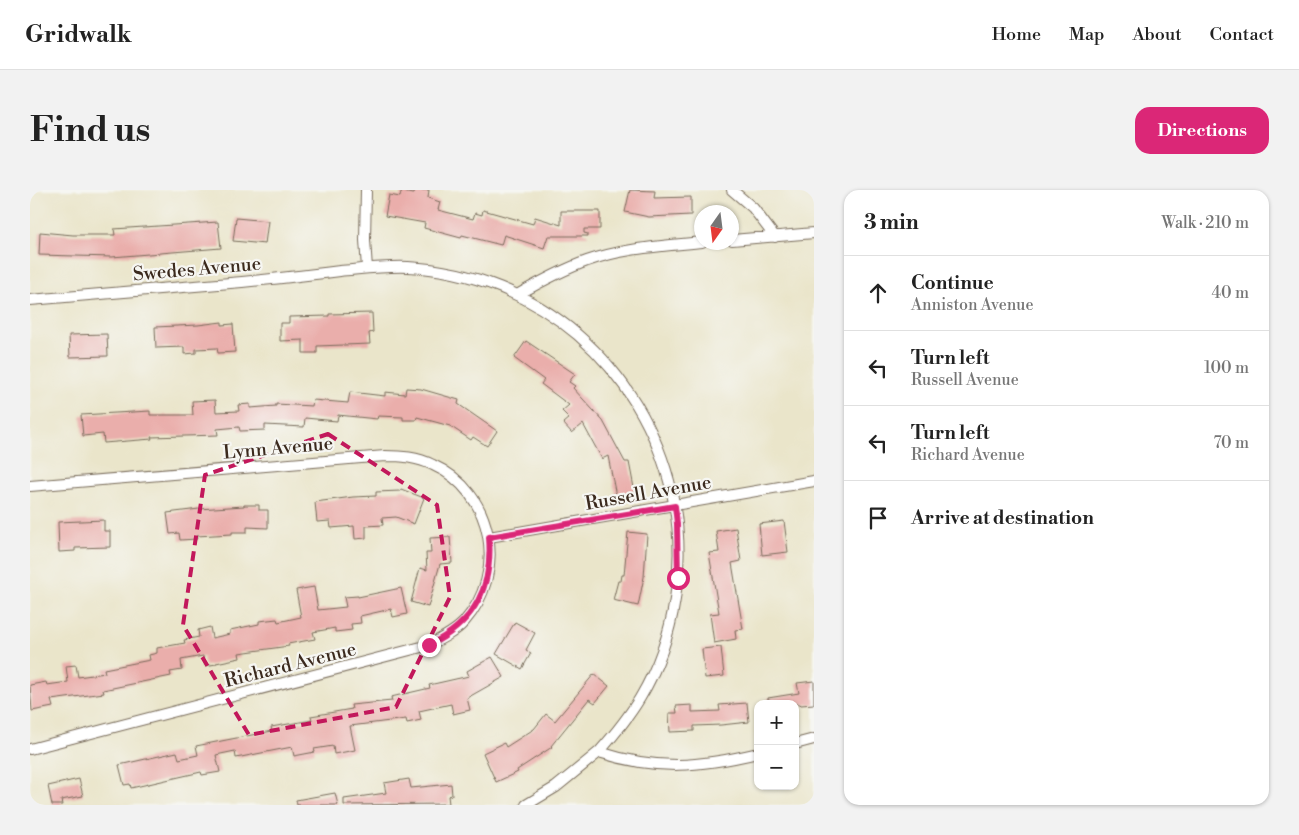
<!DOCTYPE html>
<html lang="en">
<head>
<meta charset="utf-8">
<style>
  body { margin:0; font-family:"Libre Bodoni",serif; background:#f2f2f2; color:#222 }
  .controls { position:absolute; right:15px; bottom:15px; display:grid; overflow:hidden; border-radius:10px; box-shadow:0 1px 4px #0004 }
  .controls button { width:45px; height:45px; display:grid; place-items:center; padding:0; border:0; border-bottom:1px solid #e0e0e0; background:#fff; color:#222; font:25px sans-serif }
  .compass { position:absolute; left:664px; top:15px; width:45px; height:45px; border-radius:50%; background:#fff; box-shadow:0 1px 4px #0004; rotate:194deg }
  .stop { position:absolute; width:15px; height:15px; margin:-11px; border:4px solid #db2777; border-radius:50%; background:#fff }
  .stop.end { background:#db2777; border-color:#fff; box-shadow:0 1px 5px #0008 }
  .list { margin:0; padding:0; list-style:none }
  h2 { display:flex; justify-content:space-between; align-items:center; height:65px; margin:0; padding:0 20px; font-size:21px }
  h2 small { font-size:16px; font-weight:400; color:#767676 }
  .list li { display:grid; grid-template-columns:32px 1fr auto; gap:15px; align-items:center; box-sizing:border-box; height:75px; padding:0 20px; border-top:1px solid #e0e0e0 }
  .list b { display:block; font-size:19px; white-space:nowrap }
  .list p { margin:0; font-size:16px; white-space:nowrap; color:#767676 }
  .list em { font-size:16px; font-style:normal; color:#767676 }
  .icon { flex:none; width:28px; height:28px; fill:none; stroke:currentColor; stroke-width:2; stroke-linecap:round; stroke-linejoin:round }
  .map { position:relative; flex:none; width:784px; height:615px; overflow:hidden; border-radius:15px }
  header { display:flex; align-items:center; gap:30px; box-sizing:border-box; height:70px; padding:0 25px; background:#fff; border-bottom:1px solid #e0e0e0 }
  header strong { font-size:24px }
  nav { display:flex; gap:28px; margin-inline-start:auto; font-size:18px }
  .intro { display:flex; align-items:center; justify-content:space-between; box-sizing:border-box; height:120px; padding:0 30px }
  h1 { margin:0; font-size:35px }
  .button { padding:12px 22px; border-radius:15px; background:#db2777; color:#fff; font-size:18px; font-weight:700 }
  main { display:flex; gap:30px; padding:0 30px }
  aside { flex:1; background:#fff; border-radius:15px; box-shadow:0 1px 4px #0004 }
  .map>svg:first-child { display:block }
  .building { fill:#eaaeab }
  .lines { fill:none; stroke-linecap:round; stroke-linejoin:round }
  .minor-casing { stroke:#786b5a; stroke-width:12 }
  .minor { stroke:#fff; stroke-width:10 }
  .route { stroke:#db2777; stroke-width:6 }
  .marked { fill:none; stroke:#c2185b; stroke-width:4; stroke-dasharray:10 6; stroke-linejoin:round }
  .labels { text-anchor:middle; stroke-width:4.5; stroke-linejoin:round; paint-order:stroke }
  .street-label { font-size:19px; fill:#3b2a1e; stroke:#f6f6f2 }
</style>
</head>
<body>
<header>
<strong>Gridwalk</strong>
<nav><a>Home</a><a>Map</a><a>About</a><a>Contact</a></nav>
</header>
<div class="intro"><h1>Find us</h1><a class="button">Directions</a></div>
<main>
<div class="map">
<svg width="784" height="615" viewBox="0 0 784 615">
  <rect width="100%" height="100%" fill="#f6f6f2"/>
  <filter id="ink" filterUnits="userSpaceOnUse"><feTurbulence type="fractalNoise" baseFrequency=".02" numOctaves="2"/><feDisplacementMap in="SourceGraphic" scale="10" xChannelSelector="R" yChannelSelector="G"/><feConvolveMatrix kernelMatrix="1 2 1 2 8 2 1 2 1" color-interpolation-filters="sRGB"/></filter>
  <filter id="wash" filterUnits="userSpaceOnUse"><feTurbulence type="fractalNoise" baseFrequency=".0096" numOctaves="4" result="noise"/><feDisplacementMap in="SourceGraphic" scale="20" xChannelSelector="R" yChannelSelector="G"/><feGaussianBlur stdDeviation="1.12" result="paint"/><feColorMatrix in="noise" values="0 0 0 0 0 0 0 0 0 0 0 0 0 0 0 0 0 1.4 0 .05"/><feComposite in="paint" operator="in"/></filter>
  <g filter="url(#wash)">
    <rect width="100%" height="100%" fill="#eae5ca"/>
    <g id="blocks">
      <path class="building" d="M385,0H399L398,8L410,12L408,20L443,29L445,23L452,25L453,20L503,34L505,27L531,35V21H570V39H554V43L558,44V46H518L514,58L474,45L471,55L432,45L431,48L394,38L395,33L355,26L359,5L370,7L371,2L384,4Z
        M600,0L625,1L624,8L661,7V25L619,27L595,22Z
        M206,28L238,31L235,54L203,51Z
        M188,32L191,58L82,67L9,65L10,42L43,45H85L84,39Z
        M342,123L343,142L339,143L340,154L287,156V163H273V150L250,151V133H259V127L299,126V124Z
        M192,132V135L203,134L205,162L188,163L187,158L166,159V163L154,164V157L126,158L125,137L168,135Z
        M77,144L78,166L40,167L39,145Z
        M496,151L545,184L539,192L545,196L543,198L573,231L595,272H599L605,303L586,306L578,266L572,269L553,234L542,243L533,233L539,228L532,221L539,215L511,194L514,190L484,168Z
        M376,198L391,199L429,210L428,214L467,241L457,256L443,247L441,250L420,236L387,227L386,230H373V227L348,226L347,229L308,225L307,231L275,228L274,237L235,235V240L210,241L209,237L187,239L188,245L121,247L122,249L74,253L73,244L53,246L51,225L120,221V225H163L162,211L185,210L186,222L209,221L208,215L220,214V218L246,216V214L282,216L283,210L318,213L320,202L355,206V202L375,204Z
        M371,299L394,308L384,334L366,327L352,328L353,335L336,336V348L325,349L324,336L301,338L300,331L287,332L285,312L323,307L346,306V302L370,301Z
        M214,315H229V320H238V338L217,337V342H202V344L166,346L167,349L150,350L149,343L140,344L137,323L169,319L214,316Z
        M74,330V341H80V357L45,358V361L29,362L28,332Z
        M754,331L758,362L732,365L729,334Z
        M706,338L711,371L702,373L713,439L705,440L706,449L684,453L680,424L689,423L679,363L689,362L686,341Z
        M598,342L617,344L614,387L608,416L583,410L588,391H591L592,385H594Z
        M420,347L422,373L410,374L398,417L381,412L390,378L397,380L396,363H401L400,348Z
        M284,397L288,420L316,417L314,407L328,406V407L371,398L377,424L363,427L361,419L330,426L331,433L321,434L322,440L305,442V438L283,442L285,449L258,454L259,456L209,463L210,468L186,473V474L175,476L173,466L151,470L152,480L140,482L141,486L73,500L74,503L21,510L23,517L2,521L0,495L16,492L17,495L38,492L36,476L46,475L48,487L75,483L74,479L120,470L119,465L127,463V458L155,453L154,450L169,447L168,440L180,437L182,448L200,444V440L229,434V431L247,429L248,432L271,427L266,400Z
        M485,432L505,443L496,460L501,463L492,479L466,464Z
        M691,457L694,486L675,488L672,459Z
        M462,467L474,487L437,508L440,520L423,524L421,514L389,521L391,530L377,533L376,529L320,536L325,560L304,564L303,556L284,559L285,562L264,566L262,557L206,568L205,561L186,565L190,582L172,585L171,582L101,598L100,594L94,595L89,575L147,562L149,569L168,565L166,556L242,541L241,537L282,530L281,526L322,519L321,515L362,511L361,507L400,498L399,495L439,486L437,481Z
        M564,484L579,496L565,513L559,509L521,556L522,557L487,580L488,582L466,592L453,563L474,553L476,557L504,539L516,524L525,531Z
        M784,491V514L771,515L770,514H738V508L769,503L767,493Z
        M717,513L719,532L691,535L664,536V541L640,542L639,523H647L646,516L662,515V522L690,521L689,515Z
        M49,589L53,606L31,610L32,615H22L18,596Z
        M379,589L381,598L421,594L422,605L418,606L419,614L314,615V609L356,603L354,593Z
        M305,603L308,615H267L266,610Z"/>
    </g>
  </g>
  <g filter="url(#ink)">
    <use href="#blocks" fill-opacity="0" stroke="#786b5a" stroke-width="1"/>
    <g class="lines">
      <defs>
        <path id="minor" d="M336,0L335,50L337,78
          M702,0L723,18L745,47
          M702,50L784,43
          M487,105C510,92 532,80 557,71C594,58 633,56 672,52
          M0,110C71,104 141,98 212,92C245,89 278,85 310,81C333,79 355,76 378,77C508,84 613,176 642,303C657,371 646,448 610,508C598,528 584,545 569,562
          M0,296L355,266C371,266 387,267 403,275C464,302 478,383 434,432C425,442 411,449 399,455L0,559
          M459,347L784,291
          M765,554L784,549
          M496,615L526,597L569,562C628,581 669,577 728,563"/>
      </defs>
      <use href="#minor" class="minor-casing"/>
      <use href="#minor" class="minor"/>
    </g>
  </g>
  <g class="lines" filter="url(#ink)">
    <path class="route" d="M399,455C445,433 463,397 459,347L645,316L647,334L648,388"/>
  </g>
  <path class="marked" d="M298,244L407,315L420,407L366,517L219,545L153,435L175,285Z"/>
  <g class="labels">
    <g class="street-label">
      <text transform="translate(167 78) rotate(-5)" y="7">Swedes Avenue</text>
      <text transform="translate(248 257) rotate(-5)" y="7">Lynn Avenue</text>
      <text transform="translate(618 302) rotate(-10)" y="7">Russell Avenue</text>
      <text transform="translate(260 474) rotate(-14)" y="7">Richard Avenue</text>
    </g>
  </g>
</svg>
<div class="controls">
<button>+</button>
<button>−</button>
</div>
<svg class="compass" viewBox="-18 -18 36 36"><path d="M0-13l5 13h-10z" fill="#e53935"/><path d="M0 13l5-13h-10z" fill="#767676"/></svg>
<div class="stop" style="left:648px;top:388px"></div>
<div class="stop end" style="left:399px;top:455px"></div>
</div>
<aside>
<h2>3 min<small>Walk · 210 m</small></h2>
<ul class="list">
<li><svg class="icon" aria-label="ahead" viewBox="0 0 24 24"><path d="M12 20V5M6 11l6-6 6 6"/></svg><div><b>Continue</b><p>Anniston Avenue</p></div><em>40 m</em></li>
<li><svg class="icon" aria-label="left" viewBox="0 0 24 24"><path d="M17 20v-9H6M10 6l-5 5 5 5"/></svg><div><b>Turn left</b><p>Russell Avenue</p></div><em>100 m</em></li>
<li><svg class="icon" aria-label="left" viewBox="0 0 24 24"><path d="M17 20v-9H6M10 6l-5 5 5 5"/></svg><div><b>Turn left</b><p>Richard Avenue</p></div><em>70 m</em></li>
<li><svg class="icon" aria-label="arrive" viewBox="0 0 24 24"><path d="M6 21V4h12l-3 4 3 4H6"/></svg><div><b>Arrive at destination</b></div></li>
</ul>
</aside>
</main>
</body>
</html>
